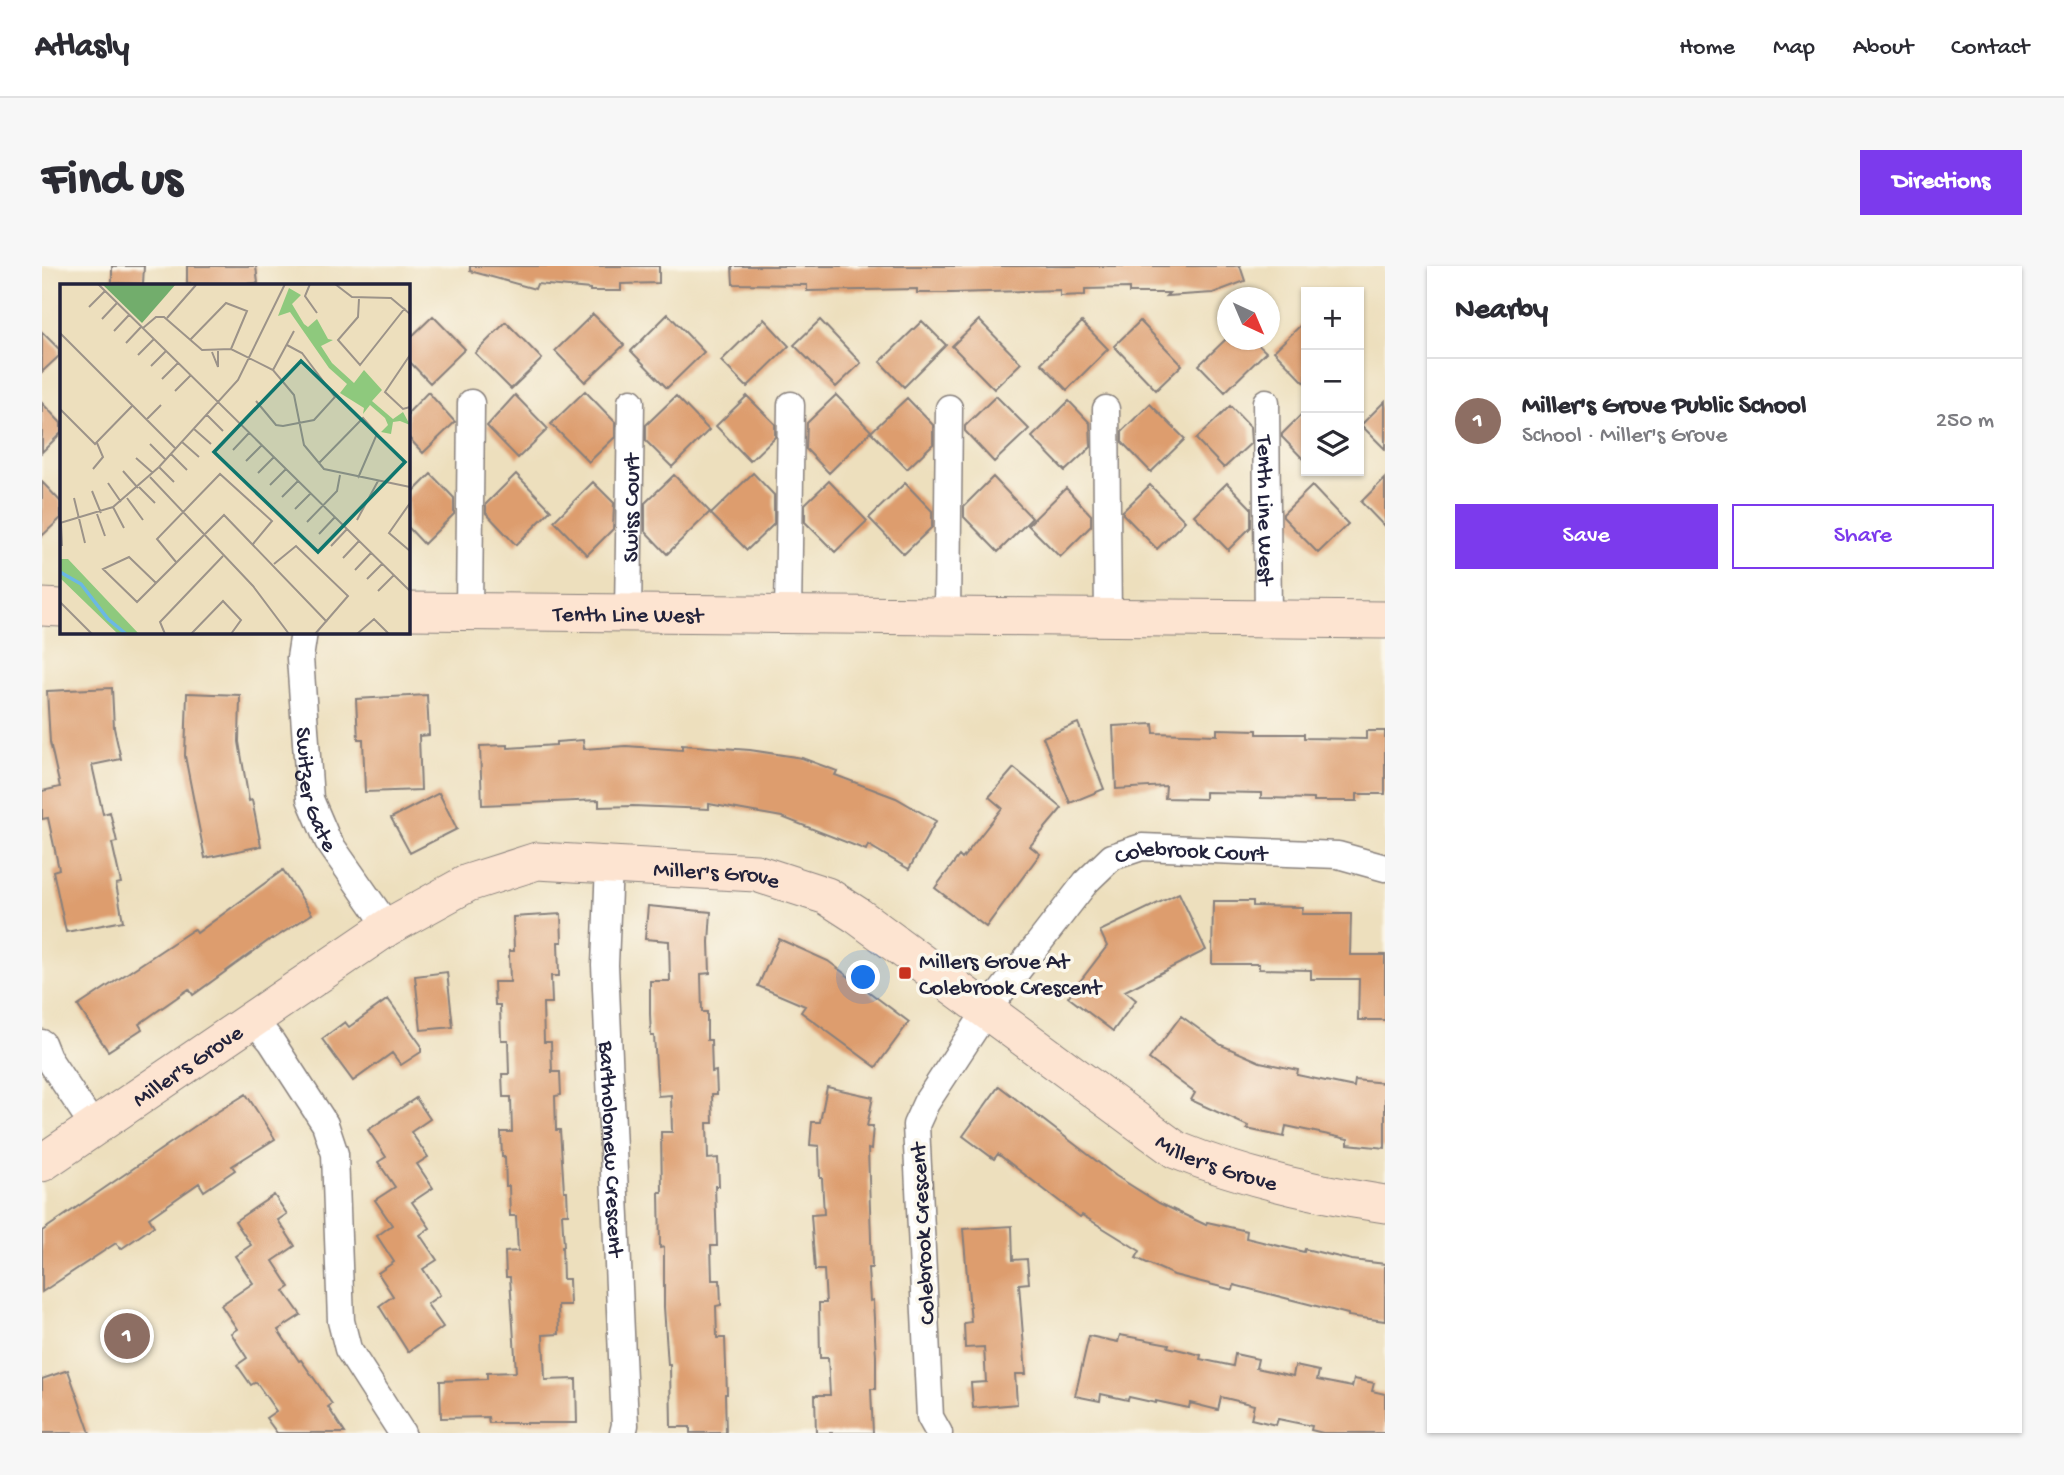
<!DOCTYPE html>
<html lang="en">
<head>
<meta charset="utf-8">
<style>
  body { margin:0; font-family:"Gochi Hand",sans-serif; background:#f7f7f7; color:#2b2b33 }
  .controls { position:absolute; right:21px; top:21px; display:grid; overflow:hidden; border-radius:0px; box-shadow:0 2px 5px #0004 }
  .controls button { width:63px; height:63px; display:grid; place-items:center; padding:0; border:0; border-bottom:2px solid #e1e1e2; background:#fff; color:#2b2b33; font:35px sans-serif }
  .compass { position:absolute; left:1175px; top:21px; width:63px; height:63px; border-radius:50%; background:#fff; box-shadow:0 2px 5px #0004; rotate:136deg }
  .you { position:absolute; left:822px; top:712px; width:24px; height:24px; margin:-18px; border:5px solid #fff; border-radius:50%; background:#1a73e8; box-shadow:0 0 0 10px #1a73e833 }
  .badge { display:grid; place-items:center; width:46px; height:46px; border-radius:50%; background:#7c3aed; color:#fff; font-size:23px; font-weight:700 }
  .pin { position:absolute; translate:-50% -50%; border:4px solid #fff; box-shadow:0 2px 7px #0006 }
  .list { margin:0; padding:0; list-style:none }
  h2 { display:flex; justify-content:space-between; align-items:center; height:91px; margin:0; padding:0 28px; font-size:30px }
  h2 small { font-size:23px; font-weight:400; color:#7c7c81 }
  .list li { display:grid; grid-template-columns:46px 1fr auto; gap:21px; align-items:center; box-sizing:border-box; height:126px; padding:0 28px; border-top:2px solid #e1e1e2 }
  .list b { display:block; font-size:26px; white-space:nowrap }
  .list p { margin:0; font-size:23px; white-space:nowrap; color:#7c7c81 }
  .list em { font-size:23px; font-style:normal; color:#7c7c81 }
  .actions { display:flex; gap:14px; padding:21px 28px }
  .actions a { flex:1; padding:16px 0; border:2px solid #7c3aed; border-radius:0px; text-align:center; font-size:24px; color:#7c3aed }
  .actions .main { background:#7c3aed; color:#fff }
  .icon { flex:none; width:38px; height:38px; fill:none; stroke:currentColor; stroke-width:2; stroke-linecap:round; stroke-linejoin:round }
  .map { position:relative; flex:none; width:1343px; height:1167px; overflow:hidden; border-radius:0px }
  header { display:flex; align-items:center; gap:42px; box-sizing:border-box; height:98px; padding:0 35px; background:#fff; border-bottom:2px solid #e1e1e2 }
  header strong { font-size:33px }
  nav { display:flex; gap:38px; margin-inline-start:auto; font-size:24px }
  .intro { display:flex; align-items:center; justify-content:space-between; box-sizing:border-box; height:168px; padding:0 42px }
  h1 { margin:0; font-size:49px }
  .button { padding:18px 32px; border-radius:0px; background:#7c3aed; color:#fff; font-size:24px; font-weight:700 }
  main { display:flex; gap:42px; padding:0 42px }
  aside { flex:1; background:#fff; border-radius:0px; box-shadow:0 2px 5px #0004 }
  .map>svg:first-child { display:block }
  .building { fill:#dd9d6e }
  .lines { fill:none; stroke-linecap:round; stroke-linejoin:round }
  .street-casing { stroke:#88807c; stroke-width:29 }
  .secondary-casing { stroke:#88807c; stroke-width:39 }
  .street { stroke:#fff; stroke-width:26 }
  .secondary { stroke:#fde4d1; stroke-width:37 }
  .poi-dot { fill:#c8321e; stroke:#fbf7ec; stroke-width:2.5 }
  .labels { text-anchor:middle; stroke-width:7; stroke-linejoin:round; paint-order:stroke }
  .street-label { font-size:23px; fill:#22223b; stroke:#fbf7ec }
  .poi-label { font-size:23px; fill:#22223b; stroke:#fbf7ec; text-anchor:start }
  .inset-river { fill:none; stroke:#6bb8e4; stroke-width:3.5 }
  .inset-road { fill:none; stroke:#9c9389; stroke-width:2 }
  .view { fill:#0f766e; fill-opacity:0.15; stroke:#0f766e; stroke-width:3.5 }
  .inset-edge { fill:none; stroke:#22223b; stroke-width:3.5 }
</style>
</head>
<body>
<header>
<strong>Atlasly</strong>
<nav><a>Home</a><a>Map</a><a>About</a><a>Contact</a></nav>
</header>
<div class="intro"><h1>Find us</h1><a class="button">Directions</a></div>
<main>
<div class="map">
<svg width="1343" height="1167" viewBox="0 0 1343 1167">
  <rect width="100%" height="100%" fill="#fbf7ec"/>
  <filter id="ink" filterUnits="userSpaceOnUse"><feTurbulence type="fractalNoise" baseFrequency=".0143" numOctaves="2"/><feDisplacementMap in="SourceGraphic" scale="14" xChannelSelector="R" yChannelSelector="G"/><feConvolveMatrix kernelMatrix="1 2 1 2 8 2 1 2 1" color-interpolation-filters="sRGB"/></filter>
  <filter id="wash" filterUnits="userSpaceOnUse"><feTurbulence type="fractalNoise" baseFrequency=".00686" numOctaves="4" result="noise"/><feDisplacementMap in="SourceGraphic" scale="28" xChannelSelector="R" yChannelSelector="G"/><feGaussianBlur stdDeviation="1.57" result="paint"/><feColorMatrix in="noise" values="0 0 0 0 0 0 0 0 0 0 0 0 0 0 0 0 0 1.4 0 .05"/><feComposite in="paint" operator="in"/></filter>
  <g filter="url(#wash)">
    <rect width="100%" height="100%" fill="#eddfbd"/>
    <g id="blocks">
      <path class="building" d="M70,0H102L101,18L70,17Z
        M145,0H214L216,17L188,19L145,18Z
        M428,0H617V17L579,18V25H548V23L495,18L493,23L428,5Z
        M690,0H1198L1203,15L1171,27L1124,30L1127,27H1087V22L1043,23V29L1018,30V24L909,27H875V23L765,25V19L691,18Z
        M551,48L582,79L543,116L513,85Z
        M626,48L662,86L625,122L589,85Z
        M391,50L423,83L388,117L366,94V74Z
        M722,53L747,80L705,121L679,95Z
        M778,54L819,97L794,121L752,79Z
        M937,54L979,97L952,123L910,80Z
        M1264,54V118L1232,85Z
        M880,55L904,79L862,121L838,96Z
        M1098,55L1140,99L1114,124L1072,80Z
        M464,56L500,93L469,123L433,87Z
        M1040,56L1066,83L1025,124L999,97Z
        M0,66L17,83V90L0,106Z
        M1183,74H1211L1224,86L1183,126L1157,99Z
        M543,125L573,156V171L547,196L509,158Z
        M386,126L413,156L381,187L366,171V147Z
        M473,129L506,163L476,192L445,160Z
        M794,129L829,165L787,207L764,183L765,157Z
        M634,130L667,164L630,201L604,175V159Z
        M705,130L733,158V171L708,195L674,160Z
        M954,130L987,163L952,196L923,165V160Z
        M865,132L891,159V178L865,203L829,166Z
        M1027,135L1048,157L1049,181L1023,205L990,171Z
        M1343,135V183L1319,159Z
        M0,137L19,157V167L0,186Z
        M1108,138L1143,173L1109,206L1080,176V165Z
        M1188,140L1208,161L1209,177L1182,202L1154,173Z
        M1264,144V196L1240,171V168Z
        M711,207L732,229V258L705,284L669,248Z
        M389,208L412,232V248L382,278L366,261V231Z
        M474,208L509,244L474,279L444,247V238Z
        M632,209L668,246L625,288L603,265V237Z
        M951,211L990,252L956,286L922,251V240Z
        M1343,212V261L1319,236Z
        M787,215L825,255L793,286L763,256V238Z
        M0,216L19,236V252L0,270Z
        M551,216L572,237L571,263L545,289L512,255Z
        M863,217L890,245V261L862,288L827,252Z
        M1185,217L1209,242V261L1186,284L1152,249Z
        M1108,219L1143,255L1115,283L1081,248V245Z
        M1270,220L1306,258L1276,287L1241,251V248Z
        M1024,222L1049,249V260L1018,291L986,259Z
        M70,422L72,462L79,493L50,499L61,548L68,546L75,576L70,577L79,617L74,618L81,655L24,666L11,605L17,603L6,552L0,553V525L18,521L8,476L5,425Z
        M145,427L198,429L197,476L207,535L210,534L219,580L163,592L143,490Z
        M385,429L387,469L377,470L379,524L323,526L321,473H316L314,433Z
        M1036,457L1062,523L1028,537L1001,471Z
        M1111,458L1112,467L1175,469V463L1215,464V468H1262V472L1324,473V465H1343V528H1315V535H1272V533L1219,532V527L1163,526V533L1123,532L1124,520L1074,523L1071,460Z
        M541,474L542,483L584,480L640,484V479L708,484L760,492L795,505L793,509L854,532L894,555L867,603L826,579L824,584L740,551L667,538V543L591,540L557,541V534L440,539L438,480L466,479V482L514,479V476Z
        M972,502L1020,542L988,580L998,588L944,661L893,622L917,590L920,593L960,542L947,531Z
        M397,527L415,563L368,587L349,552Z
        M241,604L270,648L231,673L230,672L151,729L147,723L97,758L100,763L66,785L36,740L152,663L155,667Z
        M1137,627L1164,684L1083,725L1094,734L1071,765L1026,731L1065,680L1058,665Z
        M1171,635H1211V640L1261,641L1260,648H1309L1308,689H1343V754H1316L1317,713H1269V704L1217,703V698H1170Z
        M606,640L669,646L667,676L668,707L659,708L660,746H665V774H669L670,806L674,805L675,828H670L671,857H665L666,893L676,892L677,920H673L675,980H669L670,1014H678L679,1039L674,1040L675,1072H683L685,1128H683L684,1167H648V1161H629L628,1099H626L622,1041V981L618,982L617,926H620L619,866H630L629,829L616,830L612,770H609L608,748V715H628L627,675L603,673Z
        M519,648L520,676H516L517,710H509L510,737H501L502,776H509L510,806H518L519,829L513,830L514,864H518L522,925H525L526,948H520L522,980H520L521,1013H527L528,1039H516L517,1068L501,1069L503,1114L534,1113L535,1157H447L446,1151L399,1152L398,1115L445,1113V1107L474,1106L468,1011H464L463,986L476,985L474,950H468L467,920H464L463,891H460L459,866H470L469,831H461L460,808H467L466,774H459L458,739H453L452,716H468L467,685H472L471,651Z
        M737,673L786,695L867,756L834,801L759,746L763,740L716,720Z
        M405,706L411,761L379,764L373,710Z
        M346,733L379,779V786L359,799L350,787L311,815L280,773L303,756L307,761Z
        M1139,750L1179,779L1218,796L1256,804L1255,809L1312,821L1313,814L1343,817V882L1306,878V873L1244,860L1242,871L1205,863L1206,860L1149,834L1153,827L1107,793Z
        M957,820L1074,910L1117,937L1164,959L1165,956L1205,965L1204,972L1262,986L1263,983L1310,994L1343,998V1055L1306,1050V1048L1192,1019L1191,1024L1132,1009L1094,992L1098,985L1040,949L1038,951L956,888L952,893L921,870Z
        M785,821L831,831L825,860H831L829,884L826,883L830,1002H826L828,1035L831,1034L834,1090V1123H829L831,1167H774L773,1129H788L786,1092H778L777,1037H784L782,1004H773L769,949L782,948L780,912H778L777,880L768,879L770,856H778Z
        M204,828L233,873L190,900L193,904L162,925L157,917L107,952L112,960L79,983L74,977L0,1026V965L159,856Z
        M374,832L388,853L369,866L386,891L375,898L391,922L370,936L388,962L378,969L395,994L381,1003L398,1029L385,1038L401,1061L366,1086L337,1040L351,1030L336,1007L352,996L335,970L350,959L333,934L353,921L336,896L344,891L326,864Z
        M232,929L245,948L236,954L253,980L231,995L248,1021L242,1025L259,1049L236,1064L257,1095L259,1094L290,1138L286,1141L303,1167H235L224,1152L234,1145L214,1116L209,1119L195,1099L205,1092L189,1067L195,1063L179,1039L211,1017L193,990L209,979L193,955Z
        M970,960L971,994L985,993L987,1017L977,1018L984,1108H973L975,1138L931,1142L929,1117L944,1116L942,1081L923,1082L922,1057L929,1056L921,963Z
        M1078,1069L1127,1078L1126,1081L1159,1089L1158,1093L1191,1100L1193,1088L1216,1093L1214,1102L1251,1110L1253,1100L1277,1105L1275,1114L1310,1121L1312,1113L1332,1117L1330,1125L1343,1128V1167H1281L1269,1164L1270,1160L1236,1153L1234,1159L1209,1153L1212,1139L1179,1131L1176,1144L1148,1137L1147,1142L1114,1135V1137L1087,1131L1086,1134L1059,1128L1058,1135L1033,1130L1047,1070L1076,1076Z
        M26,1104L48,1167H0V1113Z"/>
    </g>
  </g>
  <g filter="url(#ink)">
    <use href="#blocks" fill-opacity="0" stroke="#88807c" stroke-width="2"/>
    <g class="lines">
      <defs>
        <g id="street">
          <path id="s1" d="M1224,136L1226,353"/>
          <path d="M1064,143L1066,352"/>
          <path d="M427,346L429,137"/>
          <path id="s2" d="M586,347L589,136"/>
          <path d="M746,350L749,139"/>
          <path d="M905,351L907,142"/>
          <path id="s3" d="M262,366L258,392L268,533L286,575L346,661"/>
          <path id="s4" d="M567,598L563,699L583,1159L581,1167"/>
          <path d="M211,754L229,775L283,858L293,888L299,1055L306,1083L360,1167"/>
          <path d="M0,777L6,792L52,861"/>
          <path id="s5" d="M897,1167L888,1151L874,859L884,837L945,744L1044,616L1070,591L1100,581L1296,589L1343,602"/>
        </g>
        <g id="secondary">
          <path d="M0,341L19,342"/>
          <path id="s6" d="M366,345L1343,354"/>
          <path id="s7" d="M0,897L346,661L426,617L495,595L714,607L785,630L816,650L1134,884C1198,910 1275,928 1343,938"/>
        </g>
      </defs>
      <use href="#street" class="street-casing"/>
      <use href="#secondary" class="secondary-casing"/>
      <use href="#street" class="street"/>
      <use href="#secondary" class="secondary"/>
    </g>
  </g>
  <rect class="poi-dot" x="856" y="700" width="14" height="14" rx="3.5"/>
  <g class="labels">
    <g class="street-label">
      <text dy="8" stroke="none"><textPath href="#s2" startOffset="105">Swiss Court</textPath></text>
      <text dy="8" stroke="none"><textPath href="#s1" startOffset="108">Tenth Line West</textPath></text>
      <text dy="8" stroke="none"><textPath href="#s6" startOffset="220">Tenth Line West</textPath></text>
      <text dy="8" stroke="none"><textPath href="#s3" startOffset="159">Switzer Gate</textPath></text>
      <text dy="8" stroke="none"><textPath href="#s5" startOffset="724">Colebrook Court</textPath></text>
      <text dy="8" stroke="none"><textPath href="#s7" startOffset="763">Miller's Grove</textPath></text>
      <text dy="8" stroke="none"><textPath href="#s7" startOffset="175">Miller's Grove</textPath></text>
      <text dy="8" stroke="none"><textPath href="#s4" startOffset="285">Bartholomew Crescent</textPath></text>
      <text dy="8" stroke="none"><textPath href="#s7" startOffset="1351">Miller's Grove</textPath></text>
      <text transform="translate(879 968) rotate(-93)" y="8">Colebrook Crescent</text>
    </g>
    <g class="poi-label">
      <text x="877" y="702">Millers Grove At<tspan x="877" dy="26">Colebrook Crescent</tspan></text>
    </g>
  </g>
  <g transform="translate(18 18)">
    <rect width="350" height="350" fill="#eddfbd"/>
    <path d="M229,4L241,11L232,20L244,40L248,43L257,35L268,55L273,56L261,62L272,79L294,99L304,86L322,106L312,117L333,135L343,128L350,141L340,137L333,138L331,150L321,148L328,141L325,134L310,121L303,130L304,124L280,109L287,100L269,84L230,28L218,32ZM0,275H8L79,350H58L0,294Z" fill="#8ec97d"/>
    <path d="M42,0H116L82,39Z" fill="#72ad6c"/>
    <path class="inset-river" d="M0,288L21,300L48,335L66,350"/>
    <path class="inset-road" d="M38,0L350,307M250,0L245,12L257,29M275,0L292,13L331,14L350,30M299,15L298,33L278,56L300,81L345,24M29,23L45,7M107,34L136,1M42,35L57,19M83,44L96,33H104L142,66L171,65L213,86L234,111L244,161L264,185L350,203M54,47L69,31M0,49L116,165M130,56L166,19L187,27L171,65M66,59L81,43M152,68L158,83V67M78,71L94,55M350,71L325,108L343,125L350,123M91,82L106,67M213,86L234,47M102,95L118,79M115,107L131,91M196,117L216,141L223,142L254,136L275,113L242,69L227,61M0,125L35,160L73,121M147,131L163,147M86,136L101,121M134,145L151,160M122,158L139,173M90,160L106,176M173,166L189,149M111,170L127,186M76,174L93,189M186,177L202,161M259,179L303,134L317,150L298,194M99,183L114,198M33,185L43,173L37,159M63,187L78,204M198,189L214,173M90,193L193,302L229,350M48,199L61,218M210,201L226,185M79,203L95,219M32,207L41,229M222,213L238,197M14,214L25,259M67,214L83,236M350,219L329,249L350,267M53,223L64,244M235,225L251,209M37,230L45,252M297,236L318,197M247,238L277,207L280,191M0,239L53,223L99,183L178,96L225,0M1,239L2,262M259,250L275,233M271,262L287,245M283,274L299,257M116,278L97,255L160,190L212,237L193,260M214,280L236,262L288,312L255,350M295,286L311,269M307,295L322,280M96,299L69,273L43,285L77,318L164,231L267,338M318,307L334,291M0,318L32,350M105,350L100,338L163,272M131,350L163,317L181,336L171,350M297,350L314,335L329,350"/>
    <path class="view" d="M241,77L345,178L258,268L154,168Z"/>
    <rect width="350" height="350" class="inset-edge"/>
  </g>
</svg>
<div class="controls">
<button>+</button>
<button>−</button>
<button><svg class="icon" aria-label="layers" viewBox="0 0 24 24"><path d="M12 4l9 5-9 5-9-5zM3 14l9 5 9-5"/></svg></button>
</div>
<svg class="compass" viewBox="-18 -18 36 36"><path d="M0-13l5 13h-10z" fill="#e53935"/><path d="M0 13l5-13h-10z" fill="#7c7c81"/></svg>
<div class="you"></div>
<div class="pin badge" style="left:85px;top:1070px;background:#8d6e63">1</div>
</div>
<aside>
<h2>Nearby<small></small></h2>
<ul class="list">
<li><span class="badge" style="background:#8d6e63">1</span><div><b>Miller's Grove Public School</b><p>School · Miller's Grove</p></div><em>250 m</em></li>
</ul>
<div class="actions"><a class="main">Save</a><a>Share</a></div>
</aside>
</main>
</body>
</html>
